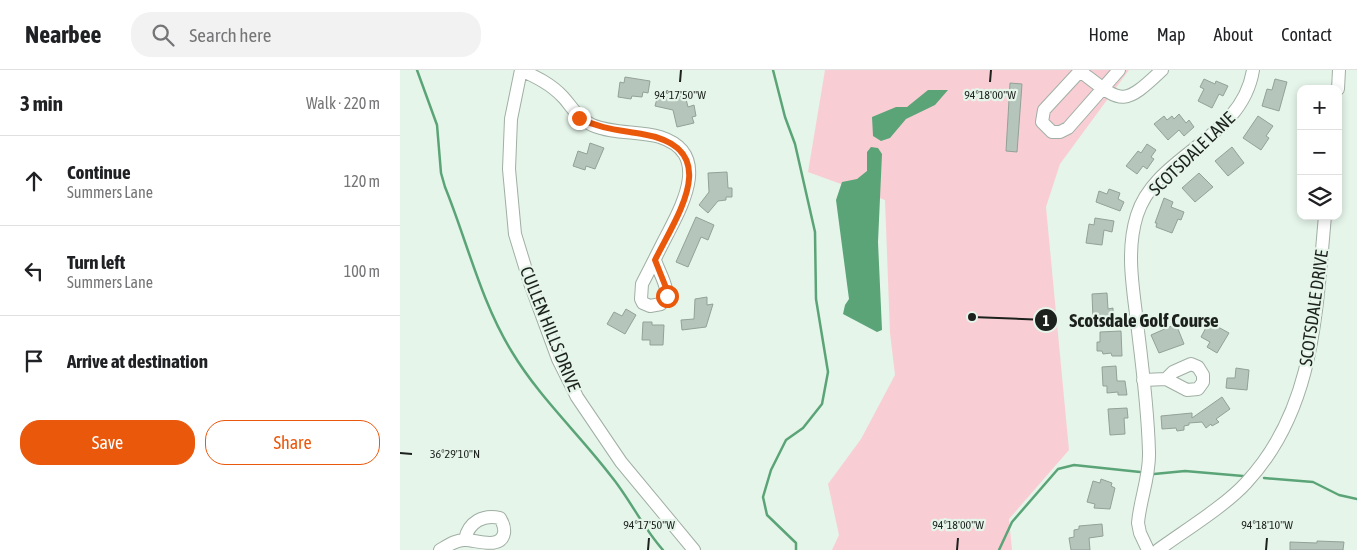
<!DOCTYPE html>
<html lang="en">
<head>
<meta charset="utf-8">
<style>
  body { margin:0; font-family:"Asap Condensed",sans-serif; background:#f2f2f2; color:#202124 }
  .controls { position:absolute; right:15px; top:15px; display:grid; overflow:hidden; border-radius:10px; box-shadow:0 2px 8px #0003 }
  .controls button { width:45px; height:45px; display:grid; place-items:center; padding:0; border:0; border-bottom:1px solid #e0e0e0; background:#fff; color:#202124; font:25px sans-serif }
  .stop { position:absolute; width:15px; height:15px; margin:-11px; border:4px solid #ea580c; border-radius:50%; background:#fff }
  .stop.end { background:#ea580c; border-color:#fff; box-shadow:0 1px 5px #0008 }
  .list { margin:0; padding:0; list-style:none }
  h2 { display:flex; justify-content:space-between; align-items:center; height:65px; margin:0; padding:0 20px; font-size:21px }
  h2 small { font-size:16px; font-weight:400; color:#757577 }
  .list li { display:grid; grid-template-columns:32px 1fr auto; gap:15px; align-items:center; box-sizing:border-box; height:90px; padding:0 20px; border-top:1px solid #e0e0e0 }
  .list b { display:block; font-size:19px; white-space:nowrap }
  .list p { margin:0; font-size:16px; white-space:nowrap; color:#757577 }
  .list em { font-size:16px; font-style:normal; color:#757577 }
  .actions { display:flex; gap:10px; padding:15px 20px }
  .actions a { flex:1; padding:11px 0; border:1px solid #ea580c; border-radius:20px; text-align:center; font-size:18px; color:#ea580c }
  .actions .main { background:#ea580c; color:#fff }
  .icon { flex:none; width:28px; height:28px; fill:none; stroke:currentColor; stroke-width:2; stroke-linecap:round; stroke-linejoin:round }
  .map { position:relative; flex:none; width:957px; height:480px; overflow:hidden }
  header { display:flex; align-items:center; gap:30px; box-sizing:border-box; height:70px; padding:0 25px; background:#fff; border-bottom:1px solid #e0e0e0 }
  header strong { font-size:24px }
  nav { display:flex; gap:28px; margin-inline-start:auto; font-size:18px }
  .search { width:350px; height:45px; background:#f2f2f2; display:flex; align-items:center; gap:12px; box-sizing:border-box; padding:0 18px; border-radius:20px; color:#757577; font-size:19px }
  main { display:flex }
  aside { flex:1; background:#fff }
  .map>svg:first-child { display:block }
  .green { fill:#f8ced4 }
  .water { fill:#5ba477 }
  .lines { fill:none; stroke-linecap:round; stroke-linejoin:round }
  .stream { stroke:#5ba477; stroke-width:2.5 }
  .building { fill:#b6c5bb; stroke:#93a197 }
  .minor-casing { stroke:#a0afa4; stroke-width:14 }
  .minor { stroke:#fff; stroke-width:12 }
  .route { stroke:#ea580c; stroke-width:6 }
  .ticks { fill:none; stroke:#1c211d; stroke-width:2 }
  .labels { text-anchor:middle; stroke-width:4.5; stroke-linejoin:round; paint-order:stroke }
  .street-label { font-size:18px; fill:#1c211d; stroke:#e5f5ea }
  .ticks-label { font-size:12px; text-anchor:middle; fill:#1c211d; stroke:#e5f5ea; stroke-width:4.5; stroke-linejoin:round; paint-order:stroke }
  .leader { fill:none; stroke:#1c211d; stroke-width:2 }
  .callout-dot { fill:#1c211d; stroke:#e5f5ea; stroke-width:2 }
  .mark-label { font-size:15px; text-anchor:middle; font-weight:bold; fill:#fff }
  .callout-label { font-size:19px; text-anchor:middle; font-weight:bold; fill:#1c211d; stroke:#e5f5ea; stroke-width:4.5; stroke-linejoin:round; paint-order:stroke }
</style>
</head>
<body>
<header>
<strong>Nearbee</strong>
<div class="search"><svg class="icon" aria-label="search" viewBox="0 0 24 24"><circle cx="10" cy="10" r="6"/><path d="M15 15l6 6"/></svg>Search here</div>
<nav><a>Home</a><a>Map</a><a>About</a><a>Contact</a></nav>
</header>
<main>
<aside>
<h2>3 min<small>Walk · 220 m</small></h2>
<ul class="list">
<li><svg class="icon" aria-label="ahead" viewBox="0 0 24 24"><path d="M12 20V5M6 11l6-6 6 6"/></svg><div><b>Continue</b><p>Summers Lane</p></div><em>120 m</em></li>
<li><svg class="icon" aria-label="left" viewBox="0 0 24 24"><path d="M17 20v-9H6M10 6l-5 5 5 5"/></svg><div><b>Turn left</b><p>Summers Lane</p></div><em>100 m</em></li>
<li><svg class="icon" aria-label="arrive" viewBox="0 0 24 24"><path d="M6 21V4h12l-3 4 3 4H6"/></svg><div><b>Arrive at destination</b></div></li>
</ul>
<div class="actions"><a class="main">Save</a><a>Share</a></div>
</aside>
<div class="map">
<svg width="957" height="480" viewBox="0 0 957 480">
  <rect width="100%" height="100%" fill="#e5f5ea"/>
  <path class="green" d="M425,0H729L660,94L646,137L669,380L609,449L612,480H432L439,465L428,414L461,369L495,305L490,263L485,130L408,102Z"/>
  <path class="water" d="M528,20H548L535,35L506,49L490,68L481,71L473,66L472,47L496,37H507Z
    M471,77L478,78L482,84L478,172L482,260L477,262L443,244L445,235L449,229L436,130L442,112L457,109L467,101V82Z"/>
  <g class="lines">
    <path class="stream" d="M17,0L37,55L41,103L45,117C67,171 81,232 112,282C139,327 179,364 211,406C230,429 243,458 263,480
      M373,0L385,47L395,74L415,162L416,229L428,302L422,334L403,358L386,370L371,400L363,427L367,445L396,473V480
      M754,404L785,401L843,406
      M864,408L913,412L939,425L957,429
      M599,480L612,452L658,399L674,395L740,402"/>
  </g>
  <path class="building" d="M225,7L250,11L248,23L243,22L242,27L232,26L231,29L218,27L220,12L224,13Z
    M804,9L815,14L816,11L828,16L823,26L819,24L812,38L798,31L804,19L800,17Z
    M875,9L887,12L879,41L862,36L867,19L872,20Z
    M610,13L622,14L617,82L606,81Z
    M258,25L271,28L285,25L288,37L294,35L296,46L292,47L294,53L277,57L273,40L255,36Z
    M779,44L786,53L789,50L794,57L784,66L779,60L768,70L754,54L764,46L767,50L772,46L774,49Z
    M858,46L873,56L866,66L869,68L861,80L843,68Z
    M190,73L204,78L195,99L186,96L185,100L173,96L178,81L187,84Z
    M747,74L756,80L751,87L754,89L747,99L743,96L737,104L726,96L738,81L741,83Z
    M832,77L844,93L828,106L815,91Z
    M327,102L328,118H332V127H326V130L318,131L308,143L299,135L309,122L308,103Z
    M799,103L813,117L795,132L782,118Z
    M709,119L720,123L718,129L724,132L720,141L696,132L699,121L707,124Z
    M764,128L773,132L771,137L784,142L781,150L778,149L772,163L756,157L757,153H755Z
    M296,147L314,155L308,170L301,167L288,197L276,192Z
    M695,148L714,151L712,162L704,160L702,175L686,173L689,154L694,155Z
    M707,223L708,239L713,238V248L693,249L692,224Z
    M307,227V235L313,234L306,257L282,260L281,250L294,249L295,229Z
    M226,239L236,245L225,264L207,254L214,242L222,246Z
    M243,252H252V255H264L263,275H250V270H242Z
    M809,252L829,263L817,283L807,277L810,272L801,267Z
    M776,254L784,274L759,283L751,265Z
    M721,261L722,286H712L711,283L703,284L702,281H697V272H700V262Z
    M716,296L717,311H725L727,325H718V322L707,323V316H703L702,297Z
    M836,298L849,300L847,320L826,318L827,308H835Z
    M822,327L830,339L816,349L819,352L812,356L811,354L806,358L802,352L789,353V355L784,356V360L777,361L776,358L762,359L761,346L792,343V348Z
    M727,338L728,348H724L725,364L710,365L708,339Z
    M701,409L712,413L711,416L715,418L710,439L694,438L695,434L687,432L693,411L700,413Z
    M702,454L703,466L689,468L690,480H671L669,468L674,467V460L679,459V456Z
    M917,471L944,472L943,480H890V472L917,473Z"/>
  <g class="lines">
    <defs>
      <path id="minor" d="M121,0L111,49L109,99L115,164L130,213L158,289L177,327L221,392L294,480
        M121,0C136,7 151,14 163,27C173,38 177,48 192,55C213,64 238,61 260,67C310,83 284,132 268,163C259,180 251,197 242,214L241,229L243,233L250,236L261,234C274,223 259,204 255,190
        M681,0L644,40L642,52L652,62H660L668,58L719,0
        M680,1C722,33 722,38 762,0
        M938,19L939,0
        M743,310L766,309L787,320L798,319L803,312V305L798,297L791,294L773,302L766,309
        M40,480C47,476 57,469 66,470C76,470 101,480 104,463C105,457 103,453 100,448C83,444 69,452 65,469
        M748,480L740,463L738,453C740,429 750,406 749,382C748,342 743,301 738,261C734,222 725,183 737,145C756,84 842,70 853,0
        M758,480C784,461 825,436 846,413C915,339 916,242 925,146"/>
    </defs>
    <use href="#minor" class="minor-casing"/>
    <use href="#minor" class="minor"/>
  </g>
  <g class="lines">
    <path class="route" d="M179,48C200,59 220,60 242,64C325,78 278,144 255,190L267,220V226"/>
  </g>
  <path class="ticks" d="M280,12L281,0M590,12L591,0M0,383L12,384M248,480L249,468M557,480L558,468M866,480L867,468"/>
  <g class="labels">
    <g class="street-label">
      <text transform="translate(792 84) rotate(-44)" y="6">SCOTSDALE LANE</text>
      <text transform="translate(914 238) rotate(-82)" y="6">SCOTSDALE DRIVE</text>
      <text transform="translate(150 259) rotate(68)" y="6">CULLEN HILLS DRIVE</text>
    </g>
  </g>
  <g class="ticks-label">
    <text x="280" y="29">94°17'50"W</text>
    <text x="590" y="29">94°18'00"W</text>
    <text x="55" y="388">36°29'10"N</text>
    <text x="249" y="459">94°17'50"W</text>
    <text x="558" y="459">94°18'00"W</text>
    <text x="867" y="459">94°18'10"W</text>
  </g>
  <path class="leader" d="M572 247L646 250"/>
  <g class="callout-dot">
    <circle cx="572" cy="247" r="5"/>
    <circle cx="646" cy="250" r="12"/>
  </g>
  <g class="mark-label">
    <text x="646" y="256">1</text>
  </g>
  <g class="callout-label">
    <text x="744" y="257">Scotsdale Golf Course</text>
  </g>
</svg>
<div class="controls">
<button>+</button>
<button>−</button>
<button><svg class="icon" aria-label="layers" viewBox="0 0 24 24"><path d="M12 4l9 5-9 5-9-5zM3 14l9 5 9-5"/></svg></button>
</div>
<div class="stop" style="left:267px;top:226px"></div>
<div class="stop end" style="left:179px;top:48px"></div>
</div>
</main>
</body>
</html>
